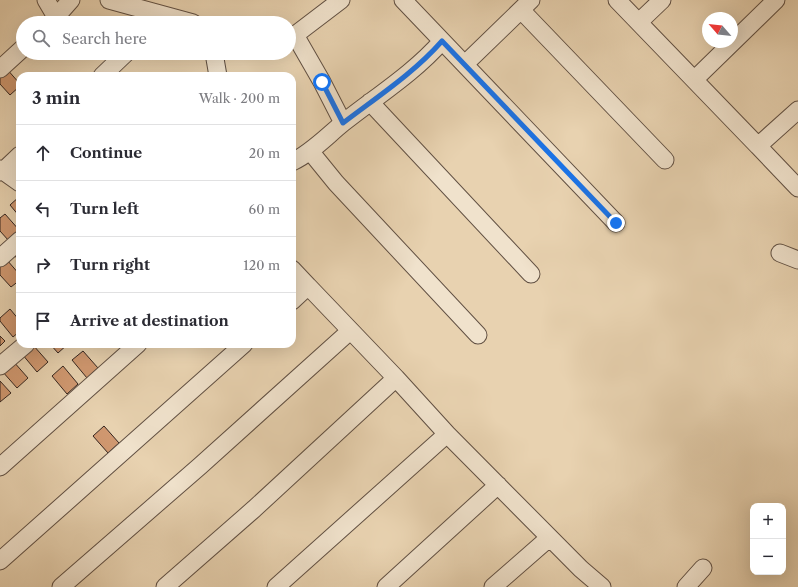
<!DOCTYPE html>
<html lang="en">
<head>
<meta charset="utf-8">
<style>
  body { margin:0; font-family:"Libre Caslon Text",serif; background:#f2f2f3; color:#2b2b33 }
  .controls { position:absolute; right:12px; bottom:12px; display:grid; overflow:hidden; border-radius:8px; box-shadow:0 4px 16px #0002 }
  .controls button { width:36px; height:36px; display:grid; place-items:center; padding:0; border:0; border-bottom:1px solid #e1e1e2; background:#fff; color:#2b2b33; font:20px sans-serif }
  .compass { position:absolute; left:702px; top:12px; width:36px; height:36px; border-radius:50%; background:#fff; box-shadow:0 4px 16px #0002; rotate:298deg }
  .stop { position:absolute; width:12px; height:12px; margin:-9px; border:3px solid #1a73e8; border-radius:50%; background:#fff }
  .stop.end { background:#1a73e8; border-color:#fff; box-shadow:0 1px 4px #0008 }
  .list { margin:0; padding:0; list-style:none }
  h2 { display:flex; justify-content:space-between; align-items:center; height:52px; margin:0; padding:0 16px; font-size:17px }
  h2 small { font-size:13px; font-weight:400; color:#7c7c81 }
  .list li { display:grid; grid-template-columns:26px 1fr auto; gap:12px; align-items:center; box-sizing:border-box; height:56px; padding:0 16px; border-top:1px solid #e1e1e2 }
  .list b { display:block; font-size:15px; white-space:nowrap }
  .list em { font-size:13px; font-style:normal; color:#7c7c81 }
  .icon { flex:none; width:22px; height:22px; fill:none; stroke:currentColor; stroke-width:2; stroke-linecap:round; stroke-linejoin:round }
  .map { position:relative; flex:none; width:798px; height:587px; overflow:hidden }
  .search { position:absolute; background:#fff; box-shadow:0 4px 16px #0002; left:16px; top:16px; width:280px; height:44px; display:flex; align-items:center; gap:10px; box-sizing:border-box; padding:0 14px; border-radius:22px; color:#7c7c81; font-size:15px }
  .panel { position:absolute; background:#fff; box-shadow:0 4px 16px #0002; left:16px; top:72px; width:280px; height:276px; border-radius:12px }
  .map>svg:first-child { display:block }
  .building { fill:#d09870; stroke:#34251f }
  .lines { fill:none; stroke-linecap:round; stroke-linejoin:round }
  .street-casing { stroke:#615043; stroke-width:19 }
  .street { stroke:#f0e2cc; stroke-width:17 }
  .route { stroke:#1a73e8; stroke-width:5 }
</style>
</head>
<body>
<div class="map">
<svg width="798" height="587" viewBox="0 0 798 587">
  <rect width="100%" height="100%" fill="#e8d2b0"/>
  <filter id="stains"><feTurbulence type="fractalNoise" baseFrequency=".005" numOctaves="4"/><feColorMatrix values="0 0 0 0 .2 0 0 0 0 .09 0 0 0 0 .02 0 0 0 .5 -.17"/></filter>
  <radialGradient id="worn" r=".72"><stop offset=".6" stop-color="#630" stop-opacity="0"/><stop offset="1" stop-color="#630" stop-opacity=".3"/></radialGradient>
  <path class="building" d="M6,68L20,84V86L10,95L0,84V73Z
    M20,196V217L10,205Z
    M5,214L20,231L9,241L0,231V218Z
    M20,251V262L15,256Z
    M7,260L20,275V280L11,287L0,275V267Z
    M10,309L20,321V331L13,337L0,321V318Z
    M0,336L5,341L0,346Z
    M50,344H68L58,353Z
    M33,345L48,362L37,372L22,354Z
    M83,351L98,368L87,378L72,360Z
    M13,361L28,378L17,388L2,371Z
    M63,366L78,384L67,394L52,376Z
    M0,381L11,393L0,402Z
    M104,426L119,443L108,453L93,436Z"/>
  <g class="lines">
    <defs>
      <path id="street" d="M46,0L56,17L71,0
        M109,0L193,23
        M403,0L616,223
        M617,0L758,146L798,110
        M521,10L665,160
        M639,22L662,0
        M295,35L322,82L343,123
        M289,36L295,35L341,0
        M214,53L218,76
        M465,64L531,0
        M0,69L23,48
        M102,76L126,53
        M695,79L776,0
        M370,102L531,274
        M758,146L798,188
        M310,151L336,183L478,335
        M292,162C311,153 327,136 343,123C377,96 414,73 442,41
        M0,169L3,171L20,155
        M0,172L3,171L20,183
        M780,253L798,260
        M0,258L20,240
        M292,269L308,286L292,301
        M308,286L396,378L447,434L581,569L602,587
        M0,366L26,344
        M0,467L138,344
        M0,561L244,344
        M61,587L200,466L350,331
        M165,587L254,509L396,378
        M276,587L447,434
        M386,587L498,485
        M493,587L549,538
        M686,587L703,568"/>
    </defs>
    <use href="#street" class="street-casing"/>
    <use href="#street" class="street"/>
  </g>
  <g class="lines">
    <path class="route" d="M322,82L343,123C377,97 414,73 442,41L616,223"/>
  </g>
  <rect width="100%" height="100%" filter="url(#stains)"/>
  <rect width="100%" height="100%" fill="url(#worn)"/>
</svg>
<div class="controls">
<button>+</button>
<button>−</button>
</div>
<svg class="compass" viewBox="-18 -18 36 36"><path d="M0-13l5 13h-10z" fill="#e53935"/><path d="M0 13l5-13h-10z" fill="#7c7c81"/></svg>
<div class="stop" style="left:322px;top:82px"></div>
<div class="stop end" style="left:616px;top:223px"></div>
<div class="search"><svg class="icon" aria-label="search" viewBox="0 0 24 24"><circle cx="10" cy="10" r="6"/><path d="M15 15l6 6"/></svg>Search here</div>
<section class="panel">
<h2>3 min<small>Walk · 200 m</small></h2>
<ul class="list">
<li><svg class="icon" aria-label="ahead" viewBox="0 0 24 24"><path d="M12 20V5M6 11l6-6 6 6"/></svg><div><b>Continue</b></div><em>20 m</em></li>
<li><svg class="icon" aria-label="left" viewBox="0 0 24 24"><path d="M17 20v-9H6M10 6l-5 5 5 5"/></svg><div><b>Turn left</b></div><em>60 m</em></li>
<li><svg class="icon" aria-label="right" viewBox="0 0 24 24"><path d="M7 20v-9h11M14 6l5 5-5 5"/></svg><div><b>Turn right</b></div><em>120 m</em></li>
<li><svg class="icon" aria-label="arrive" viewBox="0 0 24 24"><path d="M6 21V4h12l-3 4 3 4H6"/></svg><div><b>Arrive at destination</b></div></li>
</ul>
</section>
</div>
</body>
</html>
